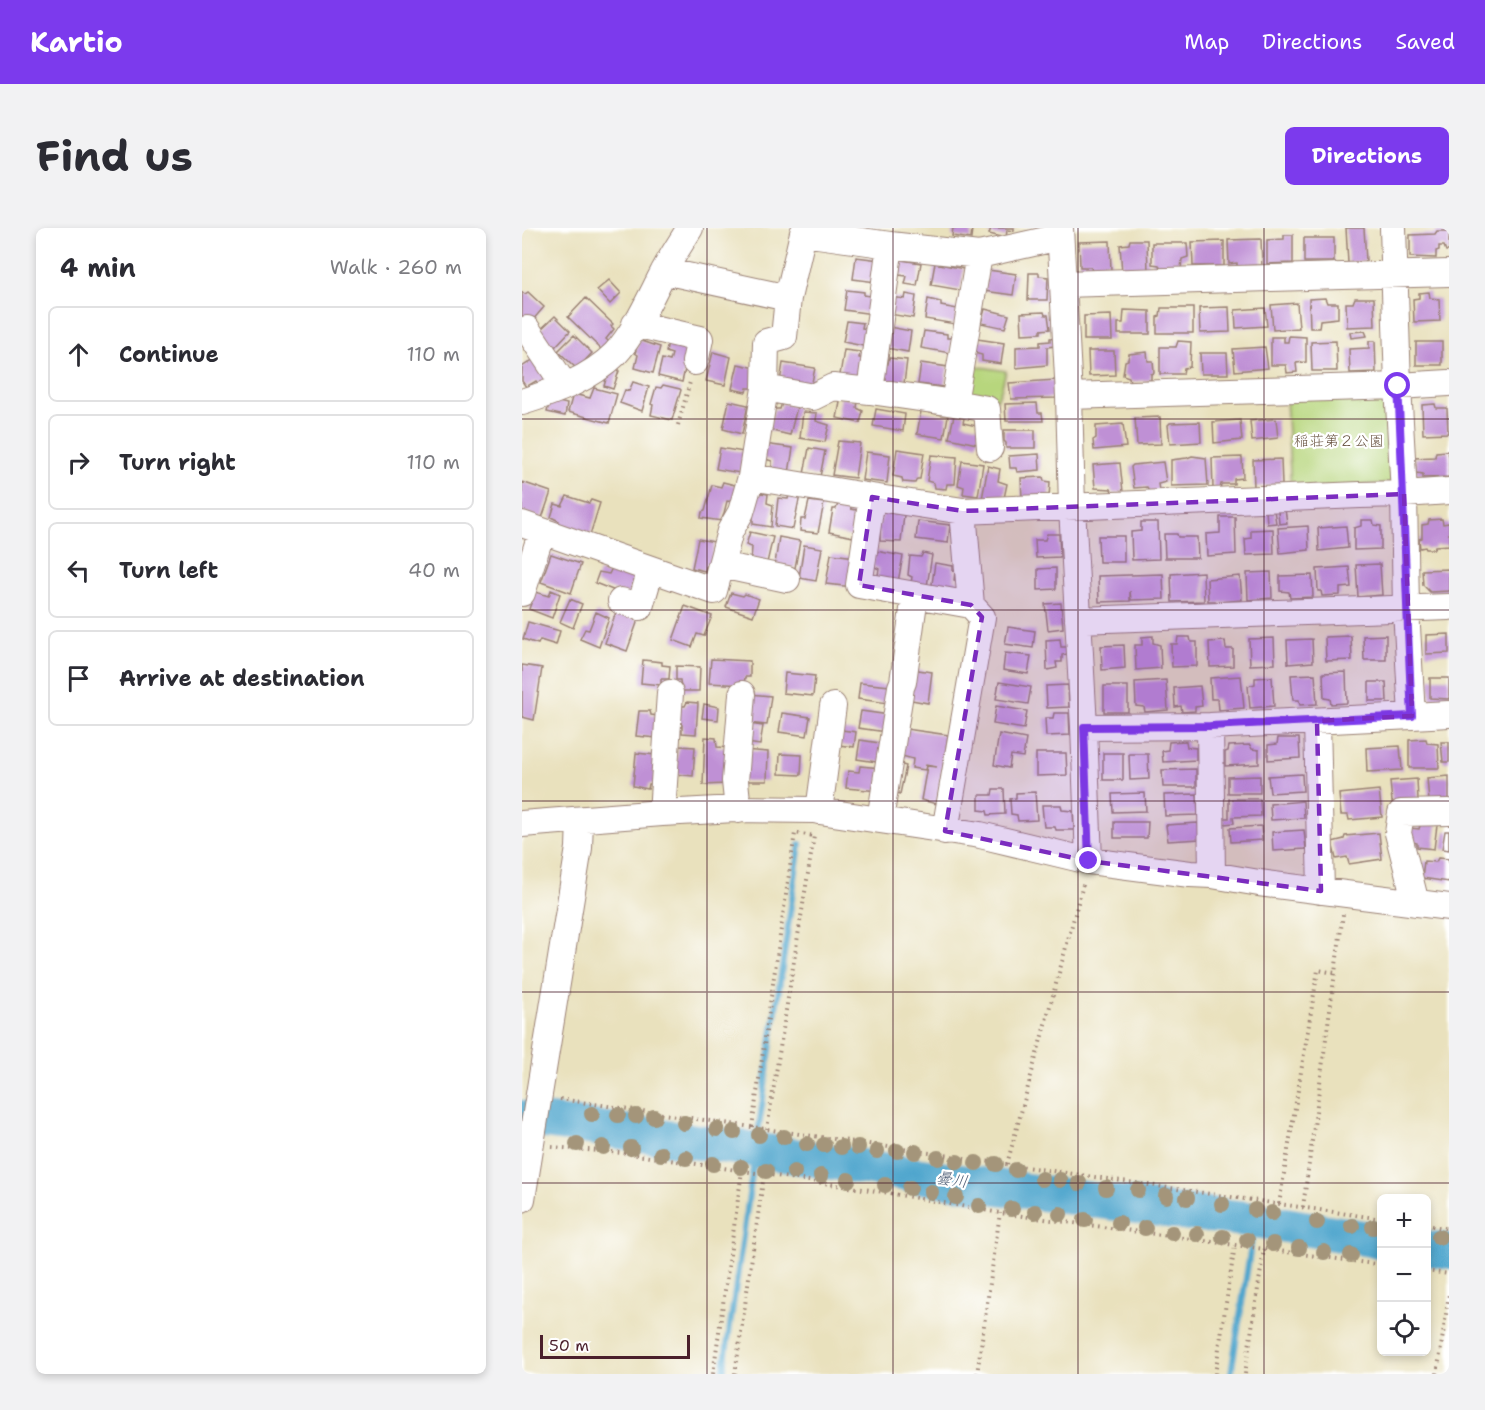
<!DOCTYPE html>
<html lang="en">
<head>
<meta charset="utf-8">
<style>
  body { margin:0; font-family:"Shantell Sans","Klee One",sans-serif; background:#f2f2f3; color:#2b2b33 }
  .controls { position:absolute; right:18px; bottom:18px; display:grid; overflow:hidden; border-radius:9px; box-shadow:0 3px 9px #0003 }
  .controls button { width:54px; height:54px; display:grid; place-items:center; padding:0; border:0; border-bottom:2px solid #e1e1e2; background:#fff; color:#2b2b33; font:30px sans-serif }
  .scale { position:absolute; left:18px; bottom:15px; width:150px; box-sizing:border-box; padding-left:6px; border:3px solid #4a1f2b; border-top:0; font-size:16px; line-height:21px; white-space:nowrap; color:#4a1f2b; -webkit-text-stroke:4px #fff; paint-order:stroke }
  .stop { position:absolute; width:18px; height:18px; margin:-14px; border:4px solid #7c3aed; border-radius:50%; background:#fff }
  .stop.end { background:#7c3aed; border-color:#fff; box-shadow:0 2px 6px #0008 }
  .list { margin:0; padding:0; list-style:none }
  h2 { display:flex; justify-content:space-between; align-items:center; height:78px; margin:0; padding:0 24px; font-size:26px }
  h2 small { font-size:20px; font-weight:400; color:#7c7c81 }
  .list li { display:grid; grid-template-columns:39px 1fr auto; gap:18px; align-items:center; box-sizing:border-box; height:96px; margin:0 12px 12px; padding:0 12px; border:2px solid #e1e1e2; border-radius:9px }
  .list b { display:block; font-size:22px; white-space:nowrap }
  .list em { font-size:20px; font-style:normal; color:#7c7c81 }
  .icon { flex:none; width:33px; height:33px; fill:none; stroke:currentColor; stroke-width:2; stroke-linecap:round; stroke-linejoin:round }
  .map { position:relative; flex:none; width:927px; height:1146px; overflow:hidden; border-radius:9px }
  header { display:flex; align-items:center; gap:36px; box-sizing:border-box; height:84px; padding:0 30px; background:#7c3aed; color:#fff }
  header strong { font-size:28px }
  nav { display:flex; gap:33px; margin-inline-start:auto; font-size:21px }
  .intro { display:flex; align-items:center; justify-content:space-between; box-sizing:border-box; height:144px; padding:0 36px }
  h1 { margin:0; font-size:42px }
  .button { padding:15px 27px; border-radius:9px; background:#7c3aed; color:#fff; font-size:21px; font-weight:700 }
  main { display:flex; gap:36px; padding:0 36px }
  aside { flex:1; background:#fff; border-radius:9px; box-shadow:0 3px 9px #0003 }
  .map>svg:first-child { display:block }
  .green { fill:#b7d67d; stroke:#807a54; stroke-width:1.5 }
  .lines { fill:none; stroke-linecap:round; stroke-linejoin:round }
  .stream { stroke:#50a6cd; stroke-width:6 }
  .river { stroke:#50a6cd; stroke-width:36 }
  .building { fill:#bf90d5 }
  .minor-casing { stroke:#9a8074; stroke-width:28 }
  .path { stroke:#9a8074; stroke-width:4; stroke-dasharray:1.5 4.5; stroke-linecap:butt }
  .minor { stroke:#fff; stroke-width:26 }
  .tree { fill:#a4957a }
  .route { stroke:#7c3aed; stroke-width:8 }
  .marked { fill:#7b2cbf; fill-opacity:0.2; stroke:#7b2cbf; stroke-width:4.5; stroke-dasharray:12 8; stroke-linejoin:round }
  .grid { fill:none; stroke:#4a1f2b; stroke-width:1.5; stroke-opacity:0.55 }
  .labels { text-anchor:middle; stroke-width:4.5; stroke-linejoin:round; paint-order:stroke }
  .park-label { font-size:15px; fill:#6b5644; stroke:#fff }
  .water-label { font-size:16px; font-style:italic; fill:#4d5c74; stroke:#fff }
</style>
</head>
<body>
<header>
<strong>Kartio</strong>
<nav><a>Map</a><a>Directions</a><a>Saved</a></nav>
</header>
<div class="intro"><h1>Find us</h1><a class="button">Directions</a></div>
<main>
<aside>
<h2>4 min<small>Walk · 260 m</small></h2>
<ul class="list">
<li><svg class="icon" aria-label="ahead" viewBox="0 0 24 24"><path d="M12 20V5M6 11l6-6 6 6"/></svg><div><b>Continue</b></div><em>110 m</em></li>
<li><svg class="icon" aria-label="right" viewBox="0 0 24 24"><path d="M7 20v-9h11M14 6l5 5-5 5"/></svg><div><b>Turn right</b></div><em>110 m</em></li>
<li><svg class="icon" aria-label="left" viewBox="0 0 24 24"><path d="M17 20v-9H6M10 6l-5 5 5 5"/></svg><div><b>Turn left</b></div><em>40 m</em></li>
<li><svg class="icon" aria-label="arrive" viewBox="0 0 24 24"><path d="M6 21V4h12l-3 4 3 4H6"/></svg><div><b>Arrive at destination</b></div></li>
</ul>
</aside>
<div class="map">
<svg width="927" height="1146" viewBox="0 0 927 1146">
  <rect width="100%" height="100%" fill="#fff"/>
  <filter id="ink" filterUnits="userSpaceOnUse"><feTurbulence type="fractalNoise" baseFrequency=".0167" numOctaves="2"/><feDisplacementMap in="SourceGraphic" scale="12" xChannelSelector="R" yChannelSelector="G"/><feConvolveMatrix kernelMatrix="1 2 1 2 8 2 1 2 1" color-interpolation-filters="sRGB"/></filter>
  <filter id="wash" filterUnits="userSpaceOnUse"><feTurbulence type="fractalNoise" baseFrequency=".008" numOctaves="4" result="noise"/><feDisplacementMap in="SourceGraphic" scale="24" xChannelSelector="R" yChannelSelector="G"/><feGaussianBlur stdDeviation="1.35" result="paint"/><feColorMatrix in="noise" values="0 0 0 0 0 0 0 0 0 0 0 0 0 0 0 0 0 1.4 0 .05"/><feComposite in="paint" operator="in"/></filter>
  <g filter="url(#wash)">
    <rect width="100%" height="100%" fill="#e9e1bd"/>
    <path class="green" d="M448,137L484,143L480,159L475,172L443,167Z
      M864,164L870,255L769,262L764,170Z"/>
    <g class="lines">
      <path class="stream" d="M201,1146L278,616
        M709,1146L733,992"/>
      <path class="river" d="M0,890L234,922L431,953L659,984L733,992L860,1013
        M904,1020L927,1023"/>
    </g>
    <g id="blocks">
      <path class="building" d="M431,0H450L449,11L430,8Z
        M469,0H492V3L485,2L484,10L467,6Z
        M824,0H842L844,33L826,35Z
        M915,3H927V23H924L922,18H917V22L914,23V30L888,29V7L913,6Z
        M762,7H771V35L745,36V12L762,11Z
        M782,10H812V34H782Z
        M739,11L740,37L715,38V35L707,36L706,12Z
        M608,12H625L626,44L600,45L598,17L607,16Z
        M588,13L589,44H570L569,39H558L557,14Z
        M702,13V38H671L670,14Z
        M630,15H665L666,29L660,31L659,41L638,40L637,37L630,36Z
        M334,29L358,32L354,54L331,51Z
        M379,32L399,35L395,58L383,56L385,48L377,47Z
        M413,35L442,41L438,62L409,57Z
        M466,42L494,46L491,67L462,63Z
        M507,45H517V48L526,49L525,72H506Z
        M87,52L99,65L88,76L75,62Z
        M325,62L342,64V67L354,69L351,86L322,82Z
        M0,64L3,66L6,64L22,79L10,93L5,88L0,92Z
        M907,64L908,70L917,71L918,93L892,94L891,71L897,70V65Z
        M384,66L394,68L391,90L367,86L369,69L383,71Z
        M64,70L91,96L89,98L92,101L84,111L88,115L81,123L46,89Z
        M803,70L805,75H816V90L798,92L797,100H788L787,71Z
        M833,70H852L853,98L825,99L824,75H831Z
        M406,71L419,74V78L436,81L433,96L403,91Z
        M775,75L777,100L751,102L749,77Z
        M707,79L708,104L678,105L677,80Z
        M639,80H671V105H635V89L638,88Z
        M743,80L745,98L714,100L713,82Z
        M463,81L487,87L483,100L459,95Z
        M602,82L628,83V106H596V95H601Z
        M522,84L523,87H526L528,101L519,102V105L500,106L499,85Z
        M589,87L590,112H562V88Z
        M33,88L48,103L32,120L16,104Z
        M325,93L341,95L340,100L350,101L347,119L321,114Z
        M367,99L389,103L386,124L364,120Z
        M402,103L425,106V110H430L428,125L399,120Z
        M843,103L845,108L829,110L828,104Z
        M52,107L70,125L55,141L36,123Z
        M767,108L784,109V134L774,135L775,144L765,145L764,137H749V109H762V114H766Z
        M532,109L533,118L525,119V137L494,140V119L518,118V114L528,113V110Z
        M455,111L482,115L479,136L460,133V127L452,125Z
        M117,112L138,119L131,145L113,140L116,127L113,125Z
        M656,113L669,114L668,139L662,140L661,146H638V119H654Z
        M814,113L815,143H790L789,114Z
        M847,113H853L854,144L828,145L827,121L847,120Z
        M894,114H920V137H894Z
        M146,115L168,120L160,154L136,148L140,131L148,133L150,126L144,124Z
        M743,119L746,140L713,143L711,121Z
        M322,122L338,124L337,130L343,131L340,150L318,147Z
        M566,123H592L593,147L567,148Z
        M191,124L209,129L203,157L184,153Z
        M625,124L626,133H631L632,145L629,146V152L608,154L607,149L601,147L603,133L606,132L607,126Z
        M678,125H705L706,146H679Z
        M367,130L385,132L382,156L364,154V150L358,149L359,136H366Z
        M12,131L27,152L18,158L14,153L4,159L0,153V139Z
        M261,135L293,140L289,159L258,154Z
        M399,135L426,139L422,159L396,156Z
        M216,136L234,140L231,160H225L224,164L210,161Z
        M87,141L97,143L91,161L82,158Z
        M534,152L535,169L534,170L489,171L487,155Z
        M111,154L127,159L120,183L98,175L103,162L107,163Z
        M141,157L158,161L159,162L150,192L129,187L131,177L129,176L134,159L139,160Z
        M72,160L95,166L87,195L46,184L51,166L68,170Z
        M319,169L336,173L335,180L341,183L338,195L315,190Z
        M28,172L45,176L43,188L25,184Z
        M207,173L226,177L220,206L201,201Z
        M260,175L275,179L268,207L246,202L252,181H258Z
        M515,175L516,185H520L521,193H484L483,176Z
        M913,176L914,180H925L926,205L901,206L900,177Z
        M354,181L383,186L381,203L351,198Z
        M399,183L426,188L422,210L395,206Z
        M433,183L443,186L441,195L459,199L455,216L427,210Z
        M281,184L295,185L294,193L307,197L303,214L278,210Z
        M638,189L639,216L615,217L613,190Z
        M754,191L756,210L730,213L728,193Z
        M718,192L720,212L692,215L691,194Z
        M678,194L679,214L648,216L646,197L648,195Z
        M601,196L604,219L572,222L571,212L574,210V198Z
        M482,202H513V220H484V215L482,213Z
        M316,213L338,215L333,250L310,247Z
        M242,216L271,220L267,245L250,243V233L240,230Z
        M198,220L222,224L218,245L194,241Z
        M287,220L303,223L298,249L282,246Z
        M375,221L402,225L398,251H395L393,255L381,254L380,250L371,248Z
        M926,223L927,229V249L901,250V246L894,245L893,230L913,229L914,224Z
        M344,224L368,227L365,255L340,252Z
        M517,226L518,242L495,244L494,240H488L487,228Z
        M409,227L435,229L433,256H425L424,261L413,260L412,255L405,253Z
        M670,228L684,230L686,257L649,258V232L665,230Z
        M720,229L721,250L712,251V256H699L698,262L691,261L690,230Z
        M759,231L760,257L732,259L731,232Z
        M440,233L461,236L456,268L441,266L442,259L436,257Z
        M641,234L644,254L636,256L637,263L627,265L625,259L612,260L609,239L611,237Z
        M598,235L601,264L591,266L589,261L573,260L571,237Z
        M466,238L478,241L476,253L485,256L481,275L460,271Z
        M521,249L522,253L528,254L527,270L500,271L499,250Z
        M0,254L29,264L20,290L0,284Z
        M201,254L217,258L214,274L205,273L200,293L179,290L180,284L183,283L190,257L199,259Z
        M231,264L246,266L245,275L251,277L249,299L231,296Z
        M268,264L278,267L271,301L253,298L256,270L266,271Z
        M45,268L67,275L69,272L78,275L68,307L36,297L37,293L29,289L33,276L40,278Z
        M287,273L302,275L296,305L278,303L279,291H283Z
        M316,276L328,277L329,281L340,283L336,310L307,304L311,281H314Z
        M763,281L765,295L757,296L756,282Z
        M744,282H752L754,295L745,296Z
        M362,284L382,287L379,314L358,313V304L355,303Z
        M698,289H713L714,326L685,328L684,306L698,305Z
        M920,291L921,296L927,295V317L913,318L912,321H904L903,319L898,320L897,311L900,310V297L906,296L907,292Z
        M839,292H851L852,297L859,298V321L832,322V300L839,298Z
        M396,293L428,297L426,315L394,311Z
        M619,294H636L637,331L610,332L609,304L619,303Z
        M786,298L787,322L758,325L756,300Z
        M824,298L826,320L797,323L796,300Z
        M751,301L752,326L724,327L723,311L729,310V302Z
        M228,304L251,309L245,335L229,332L230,319L224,317Z
        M525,306H537L538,329L514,330L513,312H523Z
        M642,306H655L656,309H675L676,330H643Z
        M576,308H602V334H577Z
        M257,309L278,313L273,340L253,336Z
        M176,311L193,314L189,335H185L183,343L170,340Z
        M282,317L300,320L294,353L277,350Z
        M354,323L381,328L375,359L355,353L357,341L351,338Z
        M401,325L410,327L405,358L389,355L390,349L386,347L388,328L399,329Z
        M29,326L59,336L49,365L19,354Z
        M309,326L334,329L331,359L304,356Z
        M413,335L431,338V343L433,344L432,352L436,353L434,367L409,363Z
        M858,336L860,367L836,369L834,337Z
        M827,339L829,359L818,360V367L800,368L799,363H796L795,341Z
        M90,340L113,349L106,368L73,355L77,344L87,346Z
        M534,340V361L516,362V341Z
        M927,341V363L908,364L901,357L900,342Z
        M681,344L682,373L650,374L649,346Z
        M749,344L750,370L726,372L725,345Z
        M641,346L642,371L609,372L608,363V373L577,374L576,348Z
        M790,347L791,369L768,370L767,364L758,363V348Z
        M718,348L720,372L698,374V375L693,376V373H686L685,351Z
        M29,362L38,366L30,390L7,381L13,364L27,368Z
        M209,365L221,368L223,366L237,371L231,388L204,379Z
        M48,371L60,376L51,400L38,394Z
        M539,375L541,400L526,402L523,376Z
        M163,378L190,388L182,408L175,406L170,419L151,412Z
        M74,384L87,390L77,419L58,411L63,401L67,402Z
        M94,384L116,392L105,423L83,415Z
        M6,394L38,403L34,417L18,412L16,416L1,411Z
        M486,399L513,403L511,420L483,416Z
        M927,406V425L904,426V407Z
        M864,407V432H842L841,408Z
        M631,408V415L638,417L639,440L614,442L613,417H620V409Z
        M829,408L830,432L804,433L803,409Z
        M656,409H668L669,414H675V438L650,439L649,416H655Z
        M752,410L753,436L728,437L727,411Z
        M538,411L539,419H545V426L540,427V434H534L535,440L525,442L524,412Z
        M790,411L791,434L766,436L765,412Z
        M703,413L704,421H711V438L688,439L687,414Z
        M602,417L603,440L580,442L579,418Z
        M483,425L509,428L506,446L481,442Z
        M189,431L228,433V449H223L222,457L187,455Z
        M121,432L140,434V437L148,438L147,451H139V457L119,455Z
        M0,437L20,440L12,492L0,489Z
        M154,438L178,439L177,463H159L158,452H154Z
        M389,441L410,444L406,475L384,471Z
        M824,444L825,475L809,476L808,471L802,470L801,445Z
        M263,445L293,448L291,468L261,465Z
        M793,446L795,476L778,477L777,472H771L769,447Z
        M719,448L722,480L697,482L696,471H689L688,450Z
        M750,449L752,478L728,480L726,458L733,456V450Z
        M908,450H927V471L908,470Z
        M644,452L646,482L623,484L622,479L614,478L613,454Z
        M477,454L509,459L506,476L474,471Z
        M847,454H864L865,473H847Z
        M338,455L368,458L366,475L336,471Z
        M546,457L547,479L525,480L524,458Z
        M582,458H606V484H582Z
        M678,458L680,478L673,479V483L660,484L659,478L653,479L652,460Z
        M228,466L249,468L245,497L225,495Z
        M165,474L176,475L174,506L160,505V497L154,496L155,478H163Z
        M182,476L197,479L196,492L180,490Z
        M474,478L505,483L502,501L471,496Z
        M117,483H128L129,487L136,488L135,510L114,508Z
        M339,483L367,487L364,504L336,500Z
        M260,485L288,489L285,508L257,504Z
        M532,485H547L548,507L524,508L523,490H531Z
        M227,496L241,498L238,517L225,515Z
        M384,501L426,507L415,576L399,572L405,538L415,539L404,537L403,542L390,540L391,531L380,528Z
        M320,502L334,504L332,519L317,517Z
        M477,506L504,511L501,529L489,527L487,540L472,537Z
        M183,509L194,510L195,519L210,520L204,556L181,557Z
        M756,510H777L778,530L746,532V517L755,516Z
        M904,511L905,515L916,516L917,540H887V512Z
        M338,512L364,516L361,535L335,531Z
        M664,513L665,519L674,520V532L641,534L640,523L646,522L647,514Z
        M919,514H927V534H921Z
        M728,517L730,521L737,522V536L703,538V524L706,523L707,518Z
        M157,518L173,519L171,548L152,546Z
        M878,518L880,542L845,544L844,520Z
        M221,522L246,524L245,553H219Z
        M114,525L134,527L133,556H127L126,561L111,558Z
        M514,525H544L545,547L514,548Z
        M581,525H601V552H581Z
        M258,526L280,527L279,547L257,546Z
        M607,526H626L627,551L608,552Z
        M377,536L384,538L378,566L371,564Z
        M338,538L359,540L357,563L324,560L326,543L337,544Z
        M674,541V559H641L640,542Z
        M780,546L781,563L748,565L746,548Z
        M738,548V565H706V549Z
        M927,548V572L907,573L905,550Z
        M895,551L896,572L870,574L868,553Z
        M471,561H482L483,586L466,587L465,583L457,582V567H470Z
        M857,562L860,589L827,592L826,587H819L817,566Z
        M513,564L515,592L496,593L495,587L489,586L488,571L494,570V565Z
        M623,565L624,583L591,584L590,566Z
        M675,566L676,587L643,588L642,567Z
        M707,571H738L739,588L711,589L712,595L702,596L701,590H707Z
        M781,573L782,590L749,592L748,576Z
        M520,577H539L540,582L551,583L552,602H534L533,599H522Z
        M592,594H626L625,610H592Z
        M676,595L678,611L646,613L644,597Z
        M899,595L915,597L912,621L895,619V615L886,613L888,600L897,601Z
        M739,598L740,612L709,614L708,600Z
        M782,602L784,621L751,623L750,604Z
        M923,603H927V622L920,621Z
        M857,605L860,631L827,636L825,629L814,631L810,614L822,611L823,608Z
        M916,630L927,631V654L900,650L902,633L914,634Z"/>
    </g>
  </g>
  <g filter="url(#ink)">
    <use href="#blocks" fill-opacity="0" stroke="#9a8074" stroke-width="1.5"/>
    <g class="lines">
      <defs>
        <path id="minor" d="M538,0L547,168L550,279L562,499L567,633
          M142,43L266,70L262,109L244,114L243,160
          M541,56L927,45
          M266,70L281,5L368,17
          M113,96L178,111L173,134
          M5,101L43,158
          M348,163L311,159L291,169L243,160L229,249L350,269L337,357L449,377L441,283L838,267L882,266L927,263
          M547,168L876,158L927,155
          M0,174C32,164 68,151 93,126C112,106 127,72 140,47C148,31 158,16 168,0
          M432,175L348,163L368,17L457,27
          M468,220L465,181L432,175L457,27L538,9
          M350,269L441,283
          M0,296L192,363L208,303L219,284L229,249
          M199,337L265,351
          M0,365L20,303
          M99,373L118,379L129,341
          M556,392L927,379
          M890,488L927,486
          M795,493L799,663
          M688,498L690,647
          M562,499L688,498L890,488L884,381L882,266L876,158L871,0
          M216,582L213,553L220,466
          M297,583L311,478
          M140,585L148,465
          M358,592L379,459L381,454L393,367
          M0,596L140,585L213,581L291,582L458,607L567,633L668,646L690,647L737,655L927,679
          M423,603L460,389L449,377
          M894,675L876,605L879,585L927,584
          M0,971L57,620L58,592"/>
      </defs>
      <use href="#minor" class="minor-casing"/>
      <path class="path" d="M156,197L168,154
        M38,871L860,991
        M230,899L273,605L292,608L245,901
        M30,919L101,925L361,964L478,985L860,1037
        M485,936L562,653
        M757,976L796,742L813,745
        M781,979L821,686
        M904,997L927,1001
        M904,1043L927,1046
        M191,1146L220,943
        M213,1146L242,946
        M455,1146L478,985
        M693,1146L713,1017
        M723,1146L742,1021
        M915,1146L927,1066"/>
      <use href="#minor" class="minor"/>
    </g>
    <g class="tree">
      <circle cx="70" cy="886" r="8"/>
      <circle cx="96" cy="887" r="8"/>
      <circle cx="114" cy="888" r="8"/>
      <circle cx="132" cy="889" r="8"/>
      <circle cx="162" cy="895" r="8"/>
      <circle cx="195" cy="901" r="8"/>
      <circle cx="212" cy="904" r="8"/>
      <circle cx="237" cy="907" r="8"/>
      <circle cx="262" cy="909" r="8"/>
      <circle cx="55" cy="916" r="8"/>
      <circle cx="285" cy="916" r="8"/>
      <circle cx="302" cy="917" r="8"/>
      <circle cx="81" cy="919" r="8"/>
      <circle cx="319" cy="919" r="8"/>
      <circle cx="336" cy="919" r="8"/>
      <circle cx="109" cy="920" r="8"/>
      <circle cx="355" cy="923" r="8"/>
      <circle cx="375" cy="923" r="8"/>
      <circle cx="393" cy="924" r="8"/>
      <circle cx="139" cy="926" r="8"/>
      <circle cx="164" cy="930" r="8"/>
      <circle cx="416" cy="930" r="8"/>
      <circle cx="435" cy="934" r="8"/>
      <circle cx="454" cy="935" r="8"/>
      <circle cx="191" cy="936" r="8"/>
      <circle cx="474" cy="936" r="8"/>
      <circle cx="219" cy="939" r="8"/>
      <circle cx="494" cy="942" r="8"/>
      <circle cx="244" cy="943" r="8"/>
      <circle cx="272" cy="944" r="8"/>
      <circle cx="299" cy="948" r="8"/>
      <circle cx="520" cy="951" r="8"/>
      <circle cx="326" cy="952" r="8"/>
      <circle cx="538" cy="952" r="8"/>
      <circle cx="557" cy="955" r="8"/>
      <circle cx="363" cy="957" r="8"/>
      <circle cx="388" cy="960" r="8"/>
      <circle cx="584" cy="960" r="8"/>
      <circle cx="616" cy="962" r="8"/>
      <circle cx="409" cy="964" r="8"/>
      <circle cx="644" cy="968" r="8"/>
      <circle cx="434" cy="969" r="8"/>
      <circle cx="665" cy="970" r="8"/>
      <circle cx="700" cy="976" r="8"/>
      <circle cx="457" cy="978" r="8"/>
      <circle cx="490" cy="981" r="8"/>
      <circle cx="733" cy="982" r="8"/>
      <circle cx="513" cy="984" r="8"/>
      <circle cx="750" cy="985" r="8"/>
      <circle cx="538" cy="986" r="8"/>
      <circle cx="563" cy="992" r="8"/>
      <circle cx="795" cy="994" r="8"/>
      <circle cx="597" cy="995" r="8"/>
      <circle cx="830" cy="998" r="8"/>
      <circle cx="851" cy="999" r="8"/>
      <circle cx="623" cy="1000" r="8"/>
      <circle cx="650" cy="1005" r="8"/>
      <circle cx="675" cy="1006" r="8"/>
      <circle cx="701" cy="1009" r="8"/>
      <circle cx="917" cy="1009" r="8"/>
      <circle cx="725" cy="1012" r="8"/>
      <circle cx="751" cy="1016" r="8"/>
      <circle cx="777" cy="1020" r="8"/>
      <circle cx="802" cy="1024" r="8"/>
      <circle cx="829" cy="1027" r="8"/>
    </g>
  </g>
  <g class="lines" filter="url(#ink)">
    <path class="route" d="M567,633L562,499L688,498L890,488C884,378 882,268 876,158"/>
  </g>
  <path class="marked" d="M882,266L890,488L795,493L799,663L567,633L423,603L460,389L449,377L337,357L350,269L441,283Z"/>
  <path class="grid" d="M185,0V1146M371,0V1146M556,0V1146M742,0V1146M0,191H927M0,382H927M0,573H927M0,764H927M0,955H927"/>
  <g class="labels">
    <g class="park-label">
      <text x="817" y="218">稲荘第２公園</text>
    </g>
    <g class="water-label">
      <text transform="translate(430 951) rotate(8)" y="6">曇川</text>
    </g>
  </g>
</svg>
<div class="controls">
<button>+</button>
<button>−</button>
<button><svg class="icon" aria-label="locate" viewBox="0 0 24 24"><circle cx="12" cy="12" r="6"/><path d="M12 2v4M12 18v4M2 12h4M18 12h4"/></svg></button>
</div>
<div class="scale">50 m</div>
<div class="stop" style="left:876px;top:158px"></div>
<div class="stop end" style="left:567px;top:633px"></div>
</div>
</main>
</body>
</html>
